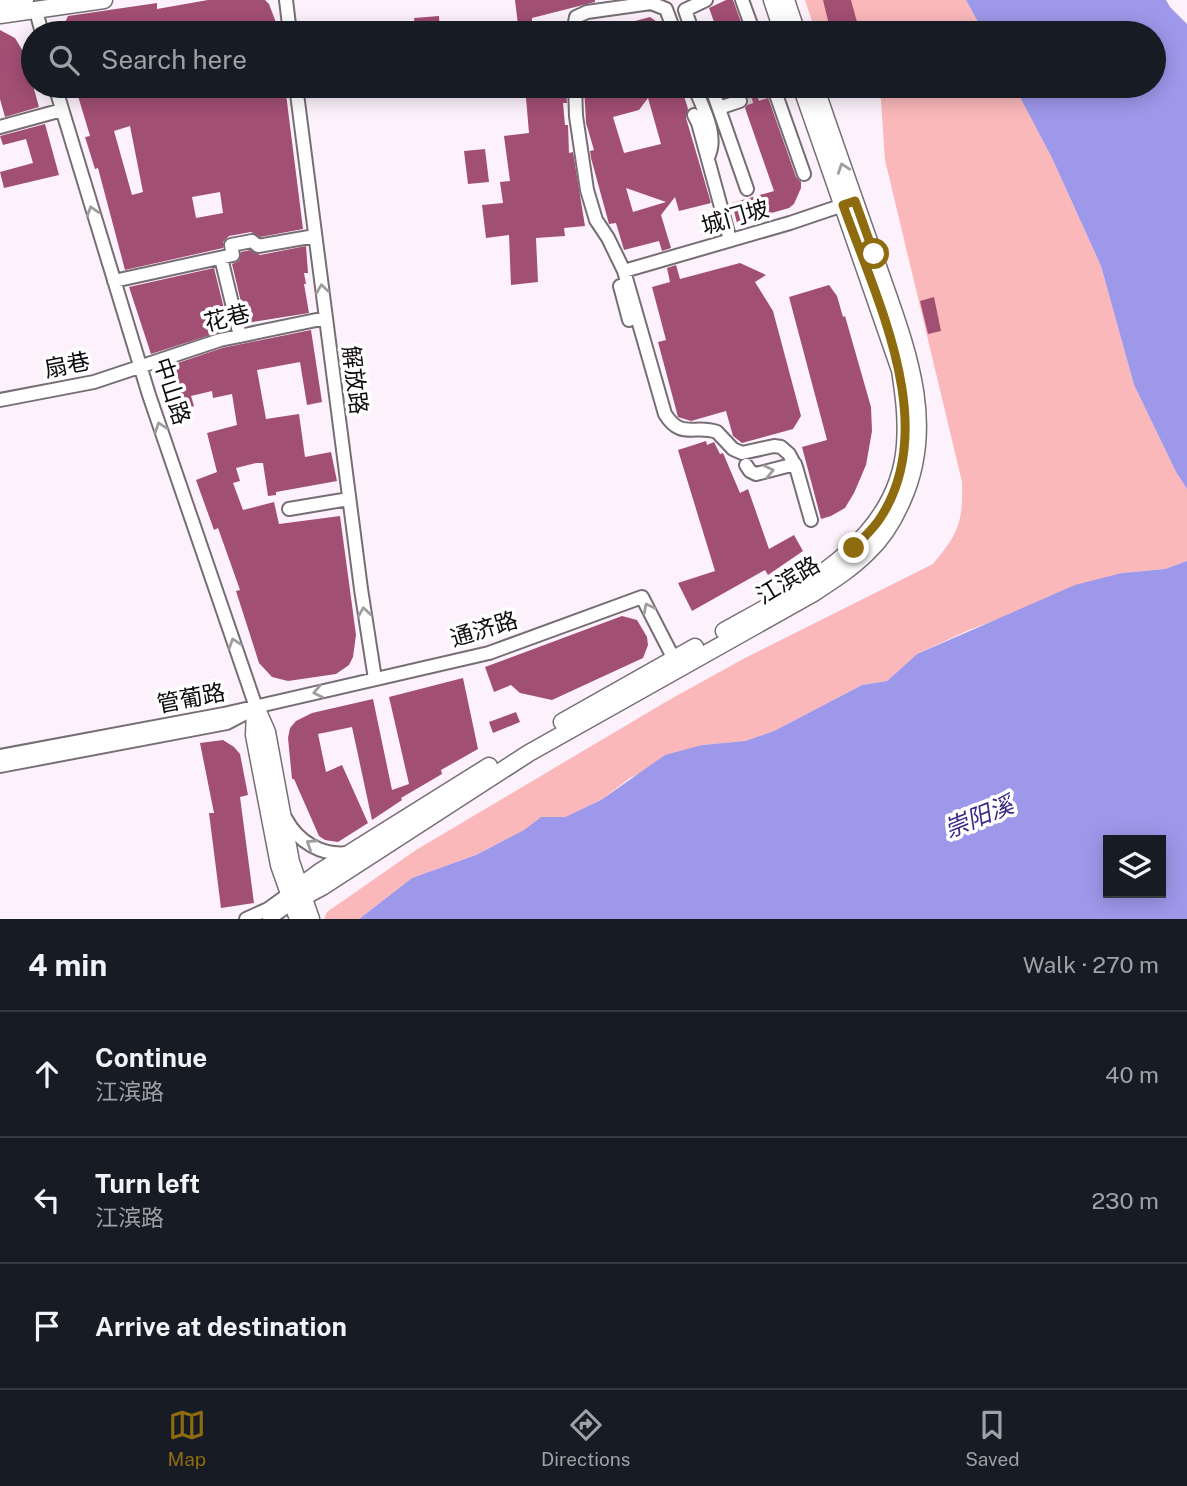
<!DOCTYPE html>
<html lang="en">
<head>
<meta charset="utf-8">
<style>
  body { margin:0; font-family:"Public Sans","Noto Sans SC",sans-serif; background:#20242c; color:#f1f3f6 }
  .controls { position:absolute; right:21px; bottom:21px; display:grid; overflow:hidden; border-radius:0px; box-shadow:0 4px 18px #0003 }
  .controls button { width:63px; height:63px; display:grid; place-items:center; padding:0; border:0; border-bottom:2px solid #363941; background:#171b24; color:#f1f3f6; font:35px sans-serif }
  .stop { position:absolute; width:21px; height:21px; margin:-16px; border:5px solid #8e6b0e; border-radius:50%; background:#fff }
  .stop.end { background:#8e6b0e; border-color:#fff; box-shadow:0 2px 7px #0008 }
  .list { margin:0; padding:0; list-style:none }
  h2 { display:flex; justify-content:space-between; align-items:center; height:91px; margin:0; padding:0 28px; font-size:30px }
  h2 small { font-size:23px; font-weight:400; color:#9ea1a6 }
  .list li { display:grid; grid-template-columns:46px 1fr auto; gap:21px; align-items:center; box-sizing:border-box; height:126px; padding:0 28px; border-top:2px solid #363941 }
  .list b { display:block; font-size:26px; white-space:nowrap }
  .list p { margin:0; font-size:23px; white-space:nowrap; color:#9ea1a6 }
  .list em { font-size:23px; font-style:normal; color:#9ea1a6 }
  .icon { flex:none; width:38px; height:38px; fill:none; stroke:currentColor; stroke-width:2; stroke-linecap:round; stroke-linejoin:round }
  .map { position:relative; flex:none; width:1187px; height:919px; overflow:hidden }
  .search { position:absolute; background:#171b24; box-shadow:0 4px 18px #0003; left:21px; right:21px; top:21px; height:77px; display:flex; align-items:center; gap:18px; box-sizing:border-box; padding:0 24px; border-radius:38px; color:#9ea1a6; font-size:26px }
  .sheet { height:469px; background:#171b24 }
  nav { display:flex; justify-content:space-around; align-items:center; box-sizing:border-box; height:98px; border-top:2px solid #363941; background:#171b24; font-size:19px; color:#9ea1a6 }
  nav a { display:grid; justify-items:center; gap:4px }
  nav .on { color:#8e6b0e }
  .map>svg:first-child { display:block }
  .green { fill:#fab8ba }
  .water { fill:#9d98ea; fill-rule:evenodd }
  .building { fill:#a24f74; fill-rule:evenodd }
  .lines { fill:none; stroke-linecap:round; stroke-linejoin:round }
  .minor-tunnel { stroke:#d9d0d8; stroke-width:12; stroke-dasharray:12 6; stroke-linecap:butt }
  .minor-casing { stroke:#776e75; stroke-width:16 }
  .major-casing { stroke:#776e75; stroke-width:19 }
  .minor { stroke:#fff; stroke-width:12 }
  .major { stroke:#fff; stroke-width:16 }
  .oneway { stroke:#9f9e9f }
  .route { stroke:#8e6b0e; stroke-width:9 }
  .labels { text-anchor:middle; stroke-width:7; stroke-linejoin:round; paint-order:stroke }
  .street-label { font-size:23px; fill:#0f0c0f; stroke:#fff }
  .water-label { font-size:24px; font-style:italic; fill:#3c2987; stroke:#fff }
</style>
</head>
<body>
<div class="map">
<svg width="1187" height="919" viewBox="0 0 1187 919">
  <rect width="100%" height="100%" fill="#fdf2fb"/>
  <path class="green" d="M805,0H966L984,33H816Z
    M880,86H1014L1052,158L1101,266L1134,385L1176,472L1187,489V561L1165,569L1122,573L969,630L917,654L887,681L862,685L774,731L745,741L702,745L630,778L601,800L565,817H541L524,830L476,855L412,878L359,919H324L327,912L416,850L669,700L745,658L933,564C959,533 963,522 962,482L885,160Z"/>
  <path class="water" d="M966,0H1166L1170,7L1187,24V489L1176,472L1134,385L1101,266L1052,158L1014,86H1154V33H984Z
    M1187,561V919H359L412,878L476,855L524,830L541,817H565L601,800L665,755L702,745L745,741L774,731L862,685L887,681L917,654L1075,585L1122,573L1165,569ZM1108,840H1161V893H1108Z"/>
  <path class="building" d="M208,0H265L269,4L280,33H253L252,26L232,29L233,33H60L68,16L157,3V9Z
    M515,0H595V2L532,18V22H566L564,33H519Z
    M726,0H733L745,33H718L709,8Z
    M823,0H851L860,33H831Z
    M439,16L440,33H416L414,18Z
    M650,17L657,22L660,33H627L635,21Z
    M587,22H603L609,33H582L584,23Z
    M0,30L15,38L24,53L39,107L5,117L0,99Z
    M75,86H170V88L190,86H285L303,229L260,237L251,232L229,236L223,242V248L125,270L98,168L95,169L85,137L90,136ZM130,126L143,192L132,195L114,131ZM220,192L223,213L196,218L192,197Z
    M525,86H560L561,91L566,90L567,103H563L565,125H568L569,153L573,152L585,226L564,228L565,236L536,238L538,282L511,285L509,235L486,238L482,205L503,203L500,182L510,181L504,136L529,133Z
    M584,86H681L688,109L686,118L711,203L679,211L675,197L661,215L671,248L662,251L659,241L624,250L616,223L609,224L591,158L590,151L594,150L586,123ZM648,98L661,144L624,153L613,117L639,110ZM626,188L666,202L633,212Z
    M737,86H764L796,177L801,182V188L794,204L789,208L737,223L732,203L774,191L745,108L748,103V98L739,92Z
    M45,124L59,175L4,188L0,172L33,163L26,139L3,145L0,136Z
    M485,149L489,182L468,184L464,151Z
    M306,246L308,273H304L306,284H304L309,313L246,323L232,264L239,261L241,252L250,250L260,255Z
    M740,263L766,275L755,282L773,311L801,416L793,429L742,443L733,436L726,411L691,421L678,417L658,342L666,340L652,287L670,282L667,268L676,265L680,279Z
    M214,268L229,329L151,354L129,287Z
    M829,285L837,296L843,317L845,316L871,407L872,431L866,465L854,493L845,508L831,516L821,519L802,447L827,440L789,297Z
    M934,297L941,331L928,334L920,301Z
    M311,330L322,402L307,405L300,362L257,370L266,419L299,414L305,457L331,452L337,481L276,492V495L268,496L263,463H256L236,468L240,481L233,483L243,510L274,502L279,524L340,516L356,635L353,657L349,665L336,674L288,681L272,677L259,663L236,591L240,590L218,528L214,530L196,480L217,472L207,433L237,425L232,394L213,398L212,391L191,396L194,406L174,413L160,369L222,348Z
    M706,441L707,445L714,442L720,454L723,453L740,493L748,489L769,549L794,535L803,551L768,575L765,570L692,611L678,583L715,571L678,450Z
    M622,616L637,620L647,637L648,645L643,658L552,700L520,693L511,685L494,692L485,667Z
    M463,678L478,749L441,770L442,774L401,798L402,800L372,820L352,727L318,734L326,772L342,765L368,823L338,842L325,840L319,836L294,779H292L288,738L290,728L296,721L312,713L373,699L392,790L409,784L389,697Z
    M516,712L520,722L493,733L489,722Z
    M223,740L234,747L240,754L248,795L240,797L254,903L221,908L209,813H214L200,743Z"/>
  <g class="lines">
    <path class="minor-tunnel" d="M740,101L770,91"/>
    <defs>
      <path id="minor" d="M286,0L290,33
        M742,0L754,33
        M36,11L42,33
        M573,33L576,17L587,12L651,3L666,9L675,33
        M693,33L685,10L706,0
        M55,86L149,395L256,707
        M296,86L361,589L375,679
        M575,86L576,116L587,190L596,220L608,238L624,271L665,414C681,440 695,424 717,432L733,449L742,453L774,446L781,447L789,454L796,467L811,520
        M694,86C702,107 718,133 709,155
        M711,86L747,189
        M773,86L804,174
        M719,108L740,101
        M694,115L698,123L730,240
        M0,127L62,110
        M221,258L240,336
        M624,271L790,223L849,203
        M114,281L233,255L231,245L252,241L258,246L315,236
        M620,286L629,320
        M0,400L94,382L220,340L326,318
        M746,465L750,471L756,474L795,464
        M289,509L349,499
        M0,756L224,714L489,653L642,597L677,665
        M0,766L227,723L248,712
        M286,819C298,842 322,856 348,853
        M246,919L268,909L289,894
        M269,919L292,903"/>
      <path id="major" d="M772,0L783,33
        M786,0L797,33
        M0,4L25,0
        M0,15L104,0
        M724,631C799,589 898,543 905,445C907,419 904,396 900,370L801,86
        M256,707L267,732L291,862L311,919
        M255,710L254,735L279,865L298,919
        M562,722L695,647
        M290,894L321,871L489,766
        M292,903L322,887L529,753L812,594C832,581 851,569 868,552C883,538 895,518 903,499C937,422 906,347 880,272C858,210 836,148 815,86"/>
    </defs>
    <use href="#minor" class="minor-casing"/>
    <use href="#major" class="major-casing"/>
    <use href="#minor" class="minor"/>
    <use href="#major" class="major"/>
  </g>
  <defs><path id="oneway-chevron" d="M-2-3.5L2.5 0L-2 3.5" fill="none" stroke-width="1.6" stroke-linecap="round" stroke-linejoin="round" transform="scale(1.75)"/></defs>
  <g class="oneway">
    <use href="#oneway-chevron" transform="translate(843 168) rotate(-109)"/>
    <use href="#oneway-chevron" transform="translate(92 211) rotate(-107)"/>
    <use href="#oneway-chevron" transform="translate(322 289) rotate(-98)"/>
    <use href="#oneway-chevron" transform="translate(160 427) rotate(-109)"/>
    <use href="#oneway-chevron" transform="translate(769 471) rotate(-13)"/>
    <use href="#oneway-chevron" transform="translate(648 608) rotate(-117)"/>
    <use href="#oneway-chevron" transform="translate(364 612) rotate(-99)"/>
    <use href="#oneway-chevron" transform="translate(234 643) rotate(-109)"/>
    <use href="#oneway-chevron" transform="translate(318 692) rotate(168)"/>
    <use href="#oneway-chevron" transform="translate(311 844) rotate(-147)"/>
  </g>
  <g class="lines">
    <path class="route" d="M854,548C862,539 872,530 879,520C942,427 876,299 843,205L855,201L874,254"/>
  </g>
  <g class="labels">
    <g class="street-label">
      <text transform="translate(735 217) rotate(-16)" y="8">城门坡</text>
      <text transform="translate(227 318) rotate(-14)" y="8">花巷</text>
      <text transform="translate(67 365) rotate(-11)" y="8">扇巷</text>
      <text transform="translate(355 380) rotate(83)" y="8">解放路</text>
      <text transform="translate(172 391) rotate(72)" y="8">中山路</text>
      <text transform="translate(788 580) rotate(-31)" y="8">江滨路</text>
      <text transform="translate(484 629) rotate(-17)" y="8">通济路</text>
      <text transform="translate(191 698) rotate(-11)" y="8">管葡路</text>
    </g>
    <g class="water-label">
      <text transform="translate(979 817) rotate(-22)" y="8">崇阳溪</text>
    </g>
  </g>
</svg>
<div class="controls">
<button><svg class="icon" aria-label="layers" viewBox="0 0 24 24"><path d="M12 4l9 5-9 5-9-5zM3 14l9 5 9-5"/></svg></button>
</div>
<div class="stop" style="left:874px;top:254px"></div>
<div class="stop end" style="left:854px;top:548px"></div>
<div class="search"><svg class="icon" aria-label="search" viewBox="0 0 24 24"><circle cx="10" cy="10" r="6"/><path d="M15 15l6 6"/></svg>Search here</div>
</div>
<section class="sheet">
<h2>4 min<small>Walk · 270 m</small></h2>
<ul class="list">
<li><svg class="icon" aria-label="ahead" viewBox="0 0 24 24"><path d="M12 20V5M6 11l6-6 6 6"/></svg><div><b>Continue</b><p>江滨路</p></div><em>40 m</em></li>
<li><svg class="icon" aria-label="left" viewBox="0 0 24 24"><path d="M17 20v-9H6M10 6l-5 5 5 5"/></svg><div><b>Turn left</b><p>江滨路</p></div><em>230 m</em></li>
<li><svg class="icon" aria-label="arrive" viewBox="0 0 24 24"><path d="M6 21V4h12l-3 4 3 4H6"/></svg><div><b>Arrive at destination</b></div></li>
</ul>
</section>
<nav>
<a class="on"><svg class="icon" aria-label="map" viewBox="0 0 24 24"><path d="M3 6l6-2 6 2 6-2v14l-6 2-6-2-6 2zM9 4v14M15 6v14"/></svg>Map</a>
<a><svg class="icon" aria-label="directions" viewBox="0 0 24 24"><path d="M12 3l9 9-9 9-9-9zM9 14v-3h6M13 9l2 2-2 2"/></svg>Directions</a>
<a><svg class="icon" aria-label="saved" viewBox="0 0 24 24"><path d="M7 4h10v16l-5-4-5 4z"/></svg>Saved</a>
</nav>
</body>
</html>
